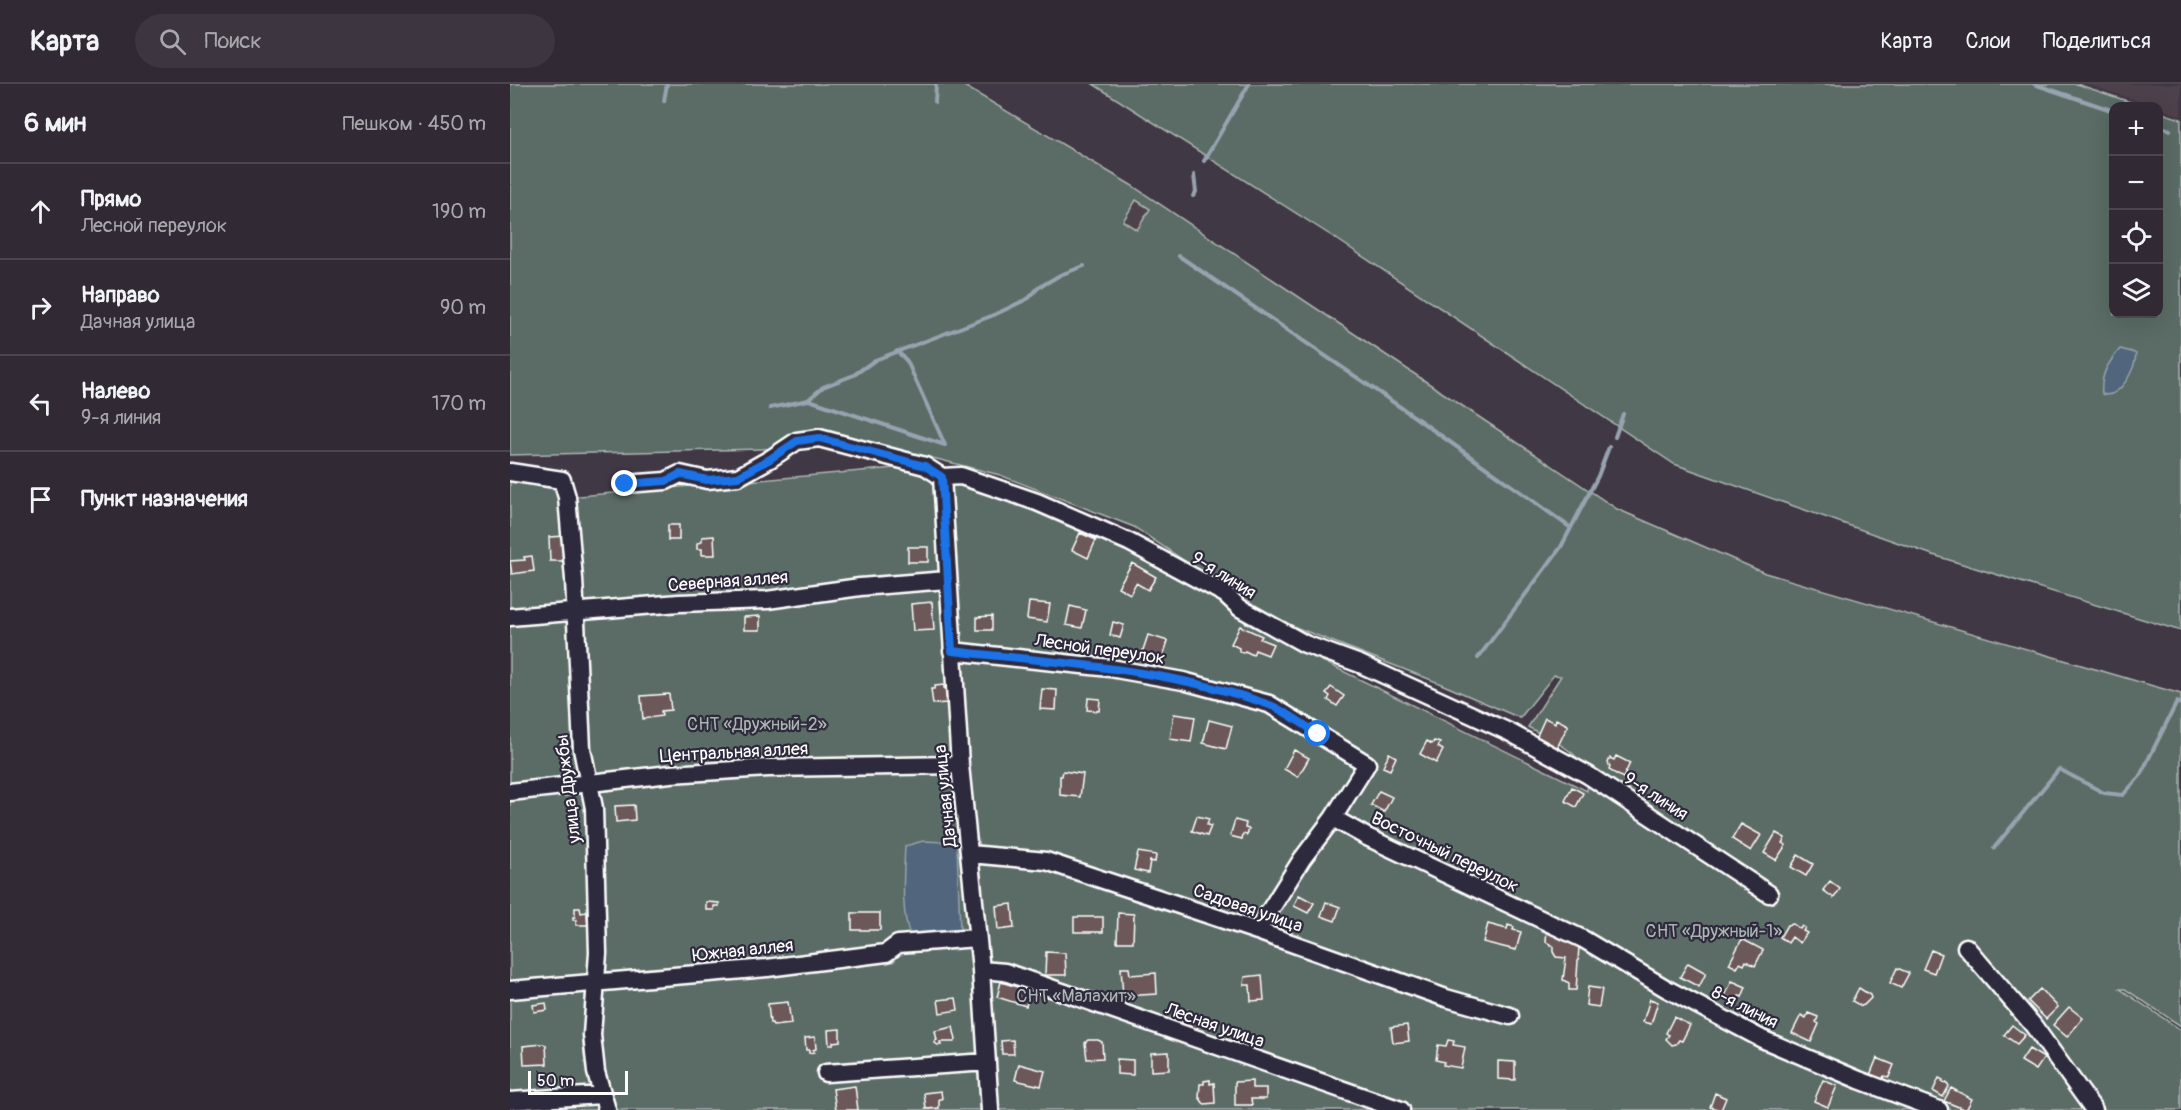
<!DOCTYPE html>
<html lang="ru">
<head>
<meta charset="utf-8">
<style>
  body { margin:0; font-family:Pangolin,sans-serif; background:#3d3640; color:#f1f3f6 }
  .controls { position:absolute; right:18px; top:18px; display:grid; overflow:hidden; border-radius:12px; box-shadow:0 6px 24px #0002 }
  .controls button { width:54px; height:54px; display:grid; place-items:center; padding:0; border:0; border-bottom:2px solid #4c464f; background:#312a34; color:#f1f3f6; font:30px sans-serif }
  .scale { position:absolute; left:18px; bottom:15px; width:100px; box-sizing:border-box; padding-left:6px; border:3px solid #fff; border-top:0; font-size:16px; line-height:21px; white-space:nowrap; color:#fff; -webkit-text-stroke:4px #2f2a3d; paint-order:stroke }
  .stop { position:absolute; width:18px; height:18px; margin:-14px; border:4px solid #1a73e8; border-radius:50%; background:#fff }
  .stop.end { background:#1a73e8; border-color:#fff; box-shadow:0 2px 6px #0008 }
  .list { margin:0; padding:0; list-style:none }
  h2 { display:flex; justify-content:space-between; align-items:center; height:78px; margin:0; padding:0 24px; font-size:26px }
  h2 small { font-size:20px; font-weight:400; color:#a8a7ac }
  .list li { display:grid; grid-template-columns:39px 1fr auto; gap:18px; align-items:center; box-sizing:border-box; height:96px; padding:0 24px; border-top:2px solid #4c464f }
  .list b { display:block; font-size:22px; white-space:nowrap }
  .list p { margin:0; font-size:20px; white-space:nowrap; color:#a8a7ac }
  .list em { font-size:20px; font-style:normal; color:#a8a7ac }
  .icon { flex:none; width:33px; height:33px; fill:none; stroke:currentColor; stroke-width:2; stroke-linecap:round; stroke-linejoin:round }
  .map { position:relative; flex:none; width:1671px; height:1026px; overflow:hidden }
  header { display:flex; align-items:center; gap:36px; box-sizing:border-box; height:84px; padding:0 30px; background:#312a34; border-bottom:2px solid #4c464f }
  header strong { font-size:28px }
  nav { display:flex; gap:33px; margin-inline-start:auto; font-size:21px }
  .search { width:420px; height:54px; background:#3d3640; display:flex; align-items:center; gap:15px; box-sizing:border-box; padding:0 21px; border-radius:33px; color:#a8a7ac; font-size:22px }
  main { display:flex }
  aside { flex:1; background:#312a34 }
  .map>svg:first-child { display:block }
  .built { fill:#4e424b }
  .green { fill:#5a6c65; stroke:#acb6b2; stroke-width:1.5; fill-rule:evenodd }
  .water { fill:#51657c; stroke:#97a3b0; stroke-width:1.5 }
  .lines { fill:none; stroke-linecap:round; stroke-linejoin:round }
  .stream { stroke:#97a3b0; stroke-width:4 }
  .building { fill:#6c5859; stroke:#fff; stroke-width:1.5 }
  .minor-casing { stroke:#fff; stroke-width:21 }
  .minor { stroke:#2f2a3d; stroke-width:16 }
  .route { stroke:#1a73e8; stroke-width:8 }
  .labels { text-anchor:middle; stroke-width:4.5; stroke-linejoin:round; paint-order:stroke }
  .street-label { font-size:18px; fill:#fff; stroke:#2f2a3d }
  .park-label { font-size:18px; fill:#acb6b2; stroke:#2f2a3d }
</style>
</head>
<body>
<header>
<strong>Карта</strong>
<div class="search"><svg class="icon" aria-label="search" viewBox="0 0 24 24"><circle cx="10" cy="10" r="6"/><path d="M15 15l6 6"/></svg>Поиск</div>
<nav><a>Карта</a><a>Слои</a><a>Поделиться</a></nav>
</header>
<main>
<aside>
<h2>6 мин<small>Пешком · 450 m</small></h2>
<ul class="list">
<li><svg class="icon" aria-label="ahead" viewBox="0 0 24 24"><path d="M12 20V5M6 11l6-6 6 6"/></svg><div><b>Прямо</b><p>Лесной переулок</p></div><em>190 m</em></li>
<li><svg class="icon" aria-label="right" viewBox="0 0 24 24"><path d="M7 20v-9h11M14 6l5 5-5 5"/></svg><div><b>Направо</b><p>Дачная улица</p></div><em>90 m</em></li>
<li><svg class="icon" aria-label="left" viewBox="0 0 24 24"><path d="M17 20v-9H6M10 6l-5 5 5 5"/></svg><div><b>Налево</b><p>9-я линия</p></div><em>170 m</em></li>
<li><svg class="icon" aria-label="arrive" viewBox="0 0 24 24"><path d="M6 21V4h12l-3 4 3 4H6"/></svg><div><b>Пункт назначения</b></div></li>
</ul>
</aside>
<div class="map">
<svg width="1671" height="1026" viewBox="0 0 1671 1026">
  <rect width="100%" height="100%" fill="#413845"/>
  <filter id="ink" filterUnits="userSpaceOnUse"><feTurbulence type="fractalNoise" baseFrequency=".0167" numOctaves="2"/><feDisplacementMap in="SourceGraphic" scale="12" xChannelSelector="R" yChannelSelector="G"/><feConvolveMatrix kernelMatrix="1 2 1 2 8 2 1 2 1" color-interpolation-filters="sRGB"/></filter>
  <g filter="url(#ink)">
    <path class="built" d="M1577,0H1671V32L1649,24L1648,22H1643Z
      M625,116L640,124L627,146L613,137Z"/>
    <path class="green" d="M0,0H451L621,101L1107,425L1255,489L1671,610V942L1615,905H1610L1671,946V1026H0V388L52,396L58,413L396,383L432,393L560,438L712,511L735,539L1077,707C1083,671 1045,658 1018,643L1051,592L1044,591L1010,634L924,597L757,532L624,443L490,391L375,362L0,371ZM626,116L640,125L627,146L613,137ZM393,865L383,878L296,887Z
      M583,0H1567L1632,22H1604V230H1648L1649,28L1671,35V547L1423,471L1164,380L825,154Z"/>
    <path class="water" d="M1610,265L1622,268L1626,270C1625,285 1610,316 1592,310C1590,291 1598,279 1610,265Z
      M413,757L436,758L447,761L450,846L444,850L401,853C390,831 394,787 395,762Z"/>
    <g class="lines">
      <path class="stream" d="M1524,0L1604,27
        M154,17L157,0
        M425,18L426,0
        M1648,42L1660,46
        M694,77L739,0
        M683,112L686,108L684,91
        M669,172L899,329L1061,444
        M299,316L435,361L397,277L387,267
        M260,324L298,316L313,303L344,291L365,276L484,231L519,214L528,204L550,191L574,182
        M1105,353L1113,330
        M968,574L1051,463L1088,392L1099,363
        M1484,764L1549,685L1594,709L1613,711L1630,692L1667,618L1671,620"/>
    </g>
    <path class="building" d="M158,441H169V456H158Z
      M570,449L586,456L578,474L562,466Z
      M57,452L58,477H40L39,453Z
      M204,452L205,471H192V465H187V459L192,458V453Z
      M398,463H418V478H398Z
      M22,472L24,487L2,490L0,477L15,476L14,473Z
      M622,479L646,493L638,506L626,499L620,510L608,503Z
      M422,518L424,546L403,547L401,520Z
      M519,518L540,520L537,538L517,535Z
      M560,522L576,526L572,544L556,541Z
      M250,532V546H234V533Z
      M482,532V546H467V533Z
      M603,538L614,541L610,554L600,551Z
      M730,542L752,552L750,555L763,560L758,571L745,566L743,571L735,567L733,569L729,568V564L721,560Z
      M638,551L658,557L652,575L632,569Z
      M434,601V604H436L437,619L423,620L421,605H424L425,602Z
      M821,603L834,612L827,622L818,616L820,612L816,609Z
      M532,605L547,606L546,626L530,625Z
      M159,610L161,626L151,627L152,632L133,635L131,612Z
      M578,614L590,615L589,627L577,626Z
      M664,630L685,633L681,658L660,655Z
      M1035,634L1045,639L1046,635L1058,641L1047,664L1026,654Z
      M699,636L722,642L716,665L693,659Z
      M917,657L922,660L924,657L930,659L928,663L933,666L926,679L910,670Z
      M784,666L799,674L788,693L774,685Z
      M879,669L886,673L880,686L873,683Z
      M1106,672L1120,679L1113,694L1099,686L1100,683L1098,679L1100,674L1104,676Z
      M553,687L573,690L570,713L550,711V692H552Z
      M1062,703L1073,709L1066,723L1055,717Z
      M869,707L882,713L874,728L861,721Z
      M124,721L125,736L106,738L105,722Z
      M687,732L699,735L697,741L701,742L697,752L682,747Z
      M725,736L736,739L735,744L739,745L737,751L733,750L732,755L720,752Z
      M1231,740L1251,751L1241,767L1222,755Z
      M1266,749L1275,754L1272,759L1276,761L1266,776L1254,769Z
      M628,768L646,771L645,778L640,777L638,789L624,786Z
      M1288,771L1303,780L1296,792L1281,783Z
      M1320,797L1330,805L1324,814L1313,806Z
      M789,811L804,819L798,829L784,822Z
      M196,818L209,819V822H204V826H196Z
      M816,818L830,823L825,837L811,832Z
      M502,820L504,844L488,846L486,822Z
      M65,824H70L71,829L77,828L78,841H66V836H63V833H65Z
      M342,829H370V846H342Z
      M608,829L624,830L623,858H607Z
      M564,833H593V848H564Z
      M978,840L997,845L998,841L1004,843L1003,846L1011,848L1006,866L973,858Z
      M1283,840L1290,845L1292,842L1295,844L1293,847L1297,849L1290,859L1282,853L1278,859L1270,853L1277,841Z
      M1037,843L1069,862L1066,906H1059V899L1053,896L1056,874L1046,873L1043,868V862L1036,858Z
      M1232,855L1253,866L1245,882L1236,877L1234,881L1230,879L1227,884L1219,880Z
      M1421,866L1431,870L1424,889L1413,885Z
      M536,868L555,869L556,891H535Z
      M1178,879L1196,889L1189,903L1170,893Z
      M611,884H619L620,891L646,889L647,910L613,912Z
      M1387,884L1399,889L1391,904L1380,899Z
      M752,891L754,916L741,917L740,901H734L735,893Z
      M1222,897L1236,903L1232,913L1229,912L1227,916L1215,912Z
      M491,898L520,907L516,922L487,913Z
      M1078,903L1092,905L1089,923L1076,921Z
      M1349,904L1360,911L1361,914L1354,921L1351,922L1342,917Z
      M1530,905L1548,923L1536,935L1518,917Z
      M446,914L448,926L430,929L428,916Z
      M1140,915L1148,918L1141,940L1133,938Z
      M278,918L281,940L263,942L262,939H260L258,920Z
      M36,919L37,926L24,928L23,921Z
      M1559,923L1573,934L1557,953L1543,941Z
      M678,926L681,927L680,929L691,934L687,945L671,940Z
      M1298,929L1308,933L1306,938L1309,940L1301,958L1282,949L1291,931L1296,934Z
      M1164,933L1180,941L1172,957L1169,956L1166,960L1162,961L1156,955L1159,951L1156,949Z
      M897,941L899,957L883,959L881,943Z
      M1502,941L1515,951L1507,960L1494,951Z
      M443,943L446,956L444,958H430L431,961H428L425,959V957L427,956L425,947Z
      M330,945V957L323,958V961H319L318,946Z
      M305,953L306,965L303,966L304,968L299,969V966H296L295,954Z
      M503,956L504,970H492L491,957Z
      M578,956H588L592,958L593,974L577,975L575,959Z
      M938,956L944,957L943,961L955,963L951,984L933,981L934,978L926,976L928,961L936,962Z
      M33,960L36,961L37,980L14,981L13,962Z
      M1519,965L1534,974L1526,986L1511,977Z
      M659,968V986L641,987V969Z
      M1367,974L1384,981L1379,993L1374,992L1372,996L1360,991Z
      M607,975L623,976V991L607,990Z
      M988,977L1005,978V996L988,995Z
      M509,980L535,987L531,1002L505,996Z
      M1429,994L1433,996L1432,998L1437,999L1439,1002L1433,1013L1423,1007Z
      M700,996V1000L704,999L705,1019L694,1020L689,1013L690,1000H694V997Z
      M1313,996L1327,1002L1318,1023L1304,1017Z
      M742,997V1004H756V1015H741L742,1021H725V998Z
      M345,1002L348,1026H326L323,1005Z
      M1441,1004L1462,1015L1456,1026L1434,1017Z
      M431,1007L432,1015H429V1024L416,1025L414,1009Z
      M1205,1009L1216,1014L1211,1026L1200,1023Z"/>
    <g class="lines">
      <defs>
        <path id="minor" d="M0,388L52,396L57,413L64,495L72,665L84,724L88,869L82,951L86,988L97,1026
          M432,393L450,681L471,886L480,1026
          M115,400L156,397L170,390L197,396L228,393L260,375L287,357L309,354L415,382L432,393L451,392L527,418L619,458L715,510L730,524L795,560L850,580L999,648L1078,691L1259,810
          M0,533L169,519L257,516L350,503L437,496
          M442,567L600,584L673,597L759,620L857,680L823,734L792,775L747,847
          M0,708L160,690L258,684L450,681
          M823,734L857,753L1073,855L1157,905L1252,955L1349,996L1429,1026
          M460,770L536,777L747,847L936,914L1000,932
          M1456,863L1523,941L1584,1026
          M471,886L495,888L891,1026
          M0,906L257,884L376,869L388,860L467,854
          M316,989L477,978
          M0,1017L91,1011"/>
      </defs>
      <use href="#minor" class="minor-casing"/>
      <use href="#minor" class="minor"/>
    </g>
  </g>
  <g class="lines" filter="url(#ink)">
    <path class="route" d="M115,400L156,397L170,390L197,396L228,393L260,375L287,357L309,354L415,382L432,393L442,567C547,579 656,584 757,620C775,626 792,640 808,650"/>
  </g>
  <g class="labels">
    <g class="street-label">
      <text transform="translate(714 491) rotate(32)" y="6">9-я линия</text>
      <text transform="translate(218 497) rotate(-4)" y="6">Северная аллея</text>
      <text transform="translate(590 565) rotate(8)" y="6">Лесной переулок</text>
      <text transform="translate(224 668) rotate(-3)" y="6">Центральная аллея</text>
      <text transform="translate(58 705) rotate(-97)" y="6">улица Дружбы</text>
      <text transform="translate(435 712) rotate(-96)" y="6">Дачная улица</text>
      <text transform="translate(1146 712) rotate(33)" y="6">9-я линия</text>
      <text transform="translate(935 768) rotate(26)" y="6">Восточный переулок</text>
      <text transform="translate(738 824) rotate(19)" y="6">Садовая улица</text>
      <text transform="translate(233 866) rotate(-6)" y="6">Южная аллея</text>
      <text transform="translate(1235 923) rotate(27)" y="6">8-я линия</text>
      <text transform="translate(705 941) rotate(19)" y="6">Лесная улица</text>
    </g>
    <g class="park-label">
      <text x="247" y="646">СНТ «Дружный-2»</text>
      <text x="1204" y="853">СНТ «Дружный-1»</text>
      <text x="566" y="918">СНТ «Малахит»</text>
    </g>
  </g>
</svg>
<div class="controls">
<button>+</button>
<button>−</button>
<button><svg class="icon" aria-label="locate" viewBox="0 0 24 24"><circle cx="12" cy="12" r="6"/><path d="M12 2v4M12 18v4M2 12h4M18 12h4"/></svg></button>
<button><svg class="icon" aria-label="layers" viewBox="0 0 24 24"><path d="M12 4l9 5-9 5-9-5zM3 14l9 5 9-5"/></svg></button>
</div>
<div class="scale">50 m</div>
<div class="stop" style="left:808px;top:650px"></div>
<div class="stop end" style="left:115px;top:400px"></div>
</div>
</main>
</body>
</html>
